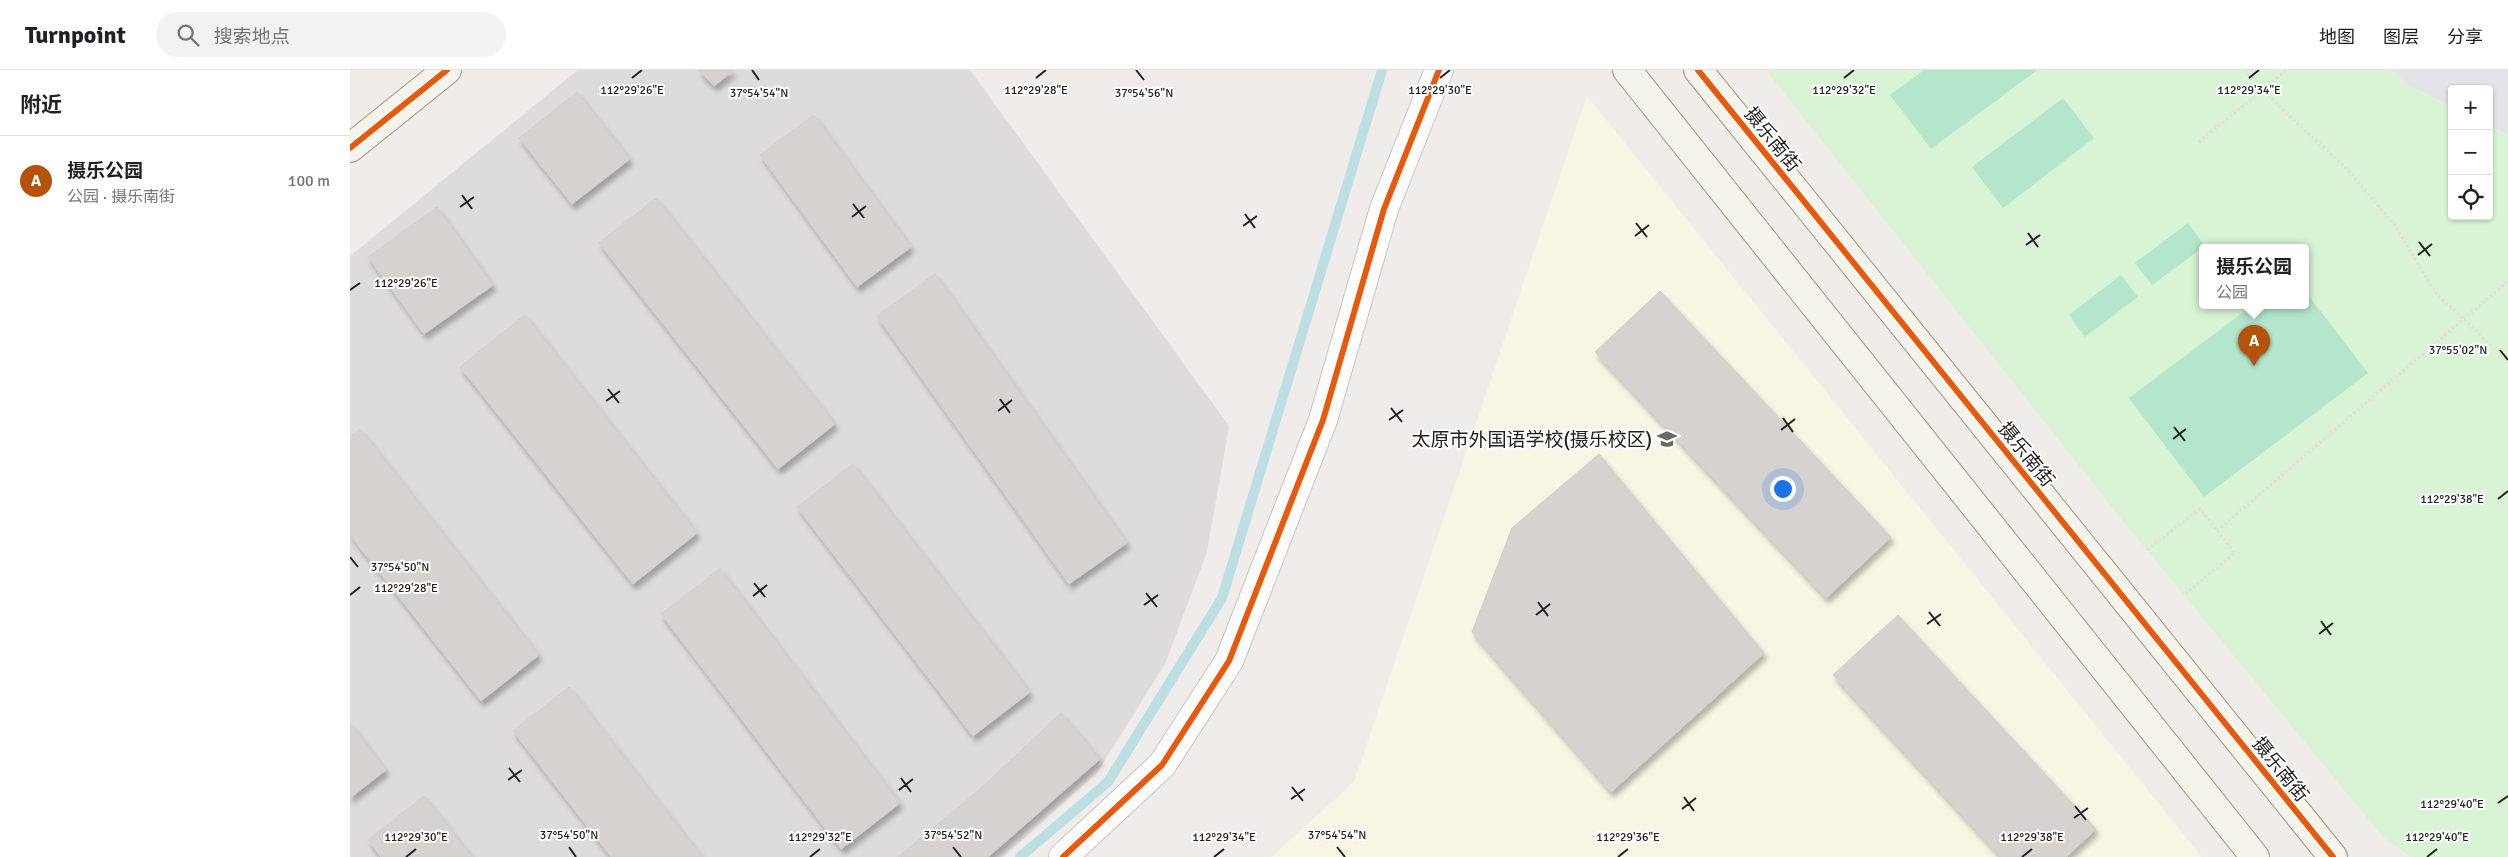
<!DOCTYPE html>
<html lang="zh">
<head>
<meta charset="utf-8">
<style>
  body { margin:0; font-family:Signika,"Noto Sans SC",sans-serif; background:#f2f2f2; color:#202124 }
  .controls { position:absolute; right:15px; top:15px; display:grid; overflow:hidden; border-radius:5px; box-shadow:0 1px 4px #0004 }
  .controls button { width:45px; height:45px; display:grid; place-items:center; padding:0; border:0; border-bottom:1px solid #e0e0e0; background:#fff; color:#202124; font:25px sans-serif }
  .you { position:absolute; left:1432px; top:418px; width:18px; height:18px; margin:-12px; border:4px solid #fff; border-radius:50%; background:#1a73e8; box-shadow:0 0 0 8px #1a73e833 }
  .badge { display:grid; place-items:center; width:32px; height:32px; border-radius:50%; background:#b45309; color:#fff; font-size:16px; font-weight:700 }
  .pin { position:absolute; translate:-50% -41px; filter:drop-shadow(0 1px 2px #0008) }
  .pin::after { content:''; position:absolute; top:26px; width:18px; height:15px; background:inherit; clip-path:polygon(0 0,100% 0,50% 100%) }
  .popup { position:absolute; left:1849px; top:174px; width:110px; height:65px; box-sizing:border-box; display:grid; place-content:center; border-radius:5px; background:#fff; filter:drop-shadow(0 1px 4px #0005); font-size:16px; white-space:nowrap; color:#757577 }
  .popup b { font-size:19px; color:#202124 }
  .popup::after { content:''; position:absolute; left:50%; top:100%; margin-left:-10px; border:10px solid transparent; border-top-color:#fff }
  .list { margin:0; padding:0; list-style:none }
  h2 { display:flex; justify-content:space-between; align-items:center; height:65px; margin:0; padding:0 20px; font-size:21px }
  h2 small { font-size:16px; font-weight:400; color:#757577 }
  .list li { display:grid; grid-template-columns:32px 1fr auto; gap:15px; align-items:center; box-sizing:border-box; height:90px; padding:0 20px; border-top:1px solid #e0e0e0 }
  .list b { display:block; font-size:19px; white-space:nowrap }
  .list p { margin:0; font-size:16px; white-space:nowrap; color:#757577 }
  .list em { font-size:16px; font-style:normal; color:#757577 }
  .icon { flex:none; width:28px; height:28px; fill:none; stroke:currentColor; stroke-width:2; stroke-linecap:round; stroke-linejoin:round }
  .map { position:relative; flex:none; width:2158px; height:787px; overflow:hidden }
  header { display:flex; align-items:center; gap:30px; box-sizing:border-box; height:70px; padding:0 25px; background:#fff; border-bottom:1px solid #e0e0e0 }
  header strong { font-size:24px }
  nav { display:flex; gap:28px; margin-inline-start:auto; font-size:18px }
  .search { width:350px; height:45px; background:#f2f2f2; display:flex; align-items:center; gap:12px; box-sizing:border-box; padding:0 18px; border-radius:28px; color:#757577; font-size:19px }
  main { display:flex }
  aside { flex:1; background:#fff }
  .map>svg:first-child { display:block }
  .residential { fill:#dedcdb }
  .education { fill:#f8f5e5 }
  .park { fill:#d8f4d5; fill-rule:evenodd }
  .pitch { fill:#b4e6cc }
  .plaza { fill:#e4e3e8 }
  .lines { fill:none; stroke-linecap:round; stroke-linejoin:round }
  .stream { stroke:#bddee2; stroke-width:10 }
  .building { fill:#d6d2d0; stroke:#d2ceca; filter:url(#shadow) }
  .street-casing { stroke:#c6c5c4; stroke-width:30 }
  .secondary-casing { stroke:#9a9980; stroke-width:30 }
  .path { stroke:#ecdbdb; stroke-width:3; stroke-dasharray:2.5 2.5; stroke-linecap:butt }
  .street { stroke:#fdfcfc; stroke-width:28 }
  .secondary { stroke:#f4f4ec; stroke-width:28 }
  .cycleway-casing { stroke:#fff; stroke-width:9 }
  .cycleway { stroke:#e8590c; stroke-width:6 }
  .ticks { fill:none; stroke:#212121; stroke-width:2 }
  .labels { text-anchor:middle; stroke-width:4; stroke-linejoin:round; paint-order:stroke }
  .street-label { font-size:19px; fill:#212121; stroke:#fff }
  .poi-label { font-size:19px; fill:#212121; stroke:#fff; text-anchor:end }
  .ticks-label { font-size:12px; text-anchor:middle; fill:#212121; stroke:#fff; stroke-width:4; stroke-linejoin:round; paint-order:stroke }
</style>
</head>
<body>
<header>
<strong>Turnpoint</strong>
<div class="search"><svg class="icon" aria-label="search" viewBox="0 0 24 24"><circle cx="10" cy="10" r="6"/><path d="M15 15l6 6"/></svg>搜索地点</div>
<nav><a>地图</a><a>图层</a><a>分享</a></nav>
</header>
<main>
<aside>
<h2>附近<small></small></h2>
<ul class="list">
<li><span class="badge">A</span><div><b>摄乐公园</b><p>公园 · 摄乐南街</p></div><em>100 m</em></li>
</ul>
</aside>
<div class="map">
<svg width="2158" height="787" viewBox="0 0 2158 787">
  <defs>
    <filter id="shadow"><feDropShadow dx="3" dy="5.5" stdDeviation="2.5" flood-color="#0004"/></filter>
  </defs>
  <rect width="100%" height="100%" fill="#efece9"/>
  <path class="residential" d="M228,0H620L879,356L857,482L815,594L747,703L653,787H0V186Z"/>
  <path class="education" d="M1237,26L1852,787H921L1004,712Z"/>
  <path class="park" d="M1416,0H2158V787H2061L2033,767L1769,446ZM2102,19H2139V146H2102ZM1853,177H1955V235H1853Z"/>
  <path class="pitch" d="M1574,0H1687L1581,79L1540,25Z
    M1713,28L1744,68L1653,138L1622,97Z
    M1838,153L1855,176L1802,215L1785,193Z
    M1771,205L1788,227L1735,267L1719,245Z
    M1955,221L2018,303L1854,427L1779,328L1903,235H1955Z"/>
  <path class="plaza" d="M2043,0H2158V64L2139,55V19H2102V36L2057,14Z"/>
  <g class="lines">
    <path class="stream" d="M670,787L758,712L872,528L1032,0"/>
  </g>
  <path class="building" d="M348,0H384L364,16Z
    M227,22L280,89L222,134L169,68Z
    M464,45L561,177L507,217L410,85Z
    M306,128L485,354L428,399L249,173Z
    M87,137L143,215L74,264L18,187Z
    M585,204L777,473L719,514L527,246Z
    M1310,221L1541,467L1476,528L1245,282Z
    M175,245L347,463L283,514L110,297Z
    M10,359L189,585L131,631L0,465V367Z
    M1249,384L1414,583L1261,722L1122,562L1162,458Z
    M503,394L680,622L623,666L447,437Z
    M370,499L550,733L491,779L311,544Z
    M1548,545L1746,759L1716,787H1651L1483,605Z
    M219,617L352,787H261L163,661Z
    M711,643L750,689L638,787H548L628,721Z
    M0,653L36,700L0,728Z
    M74,726L122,787H31L18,770Z"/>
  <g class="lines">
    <defs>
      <path id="street" d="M713,787L812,695L879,591L973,350L1034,139L1089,0"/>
      <path id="secondary" d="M1277,0L1905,787
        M1348,0L1983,787
        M0,78L97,0"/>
    </defs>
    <use href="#street" class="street-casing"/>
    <use href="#secondary" class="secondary-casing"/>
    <path class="path" d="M1894,0L1938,45L1994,96L2044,154L2085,222L2158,292
      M1849,72L1937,0
      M1867,461L2158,211
      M1797,480L1850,439L1885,483L1834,525"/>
    <use href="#street" class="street"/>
    <use href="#secondary" class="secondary"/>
    <defs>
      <path id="cycleway" d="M1348,0L1983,787
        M0,78L97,0
        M713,787L812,695L879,591L973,350L1034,139L1089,0"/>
    </defs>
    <use href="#cycleway" class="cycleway-casing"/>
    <use href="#cycleway" class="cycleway"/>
  </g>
  <path class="ticks" d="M402,0L409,10M786,0L794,10M282,8L292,0M686,8L696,0M1090,8L1100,0M1494,8L1504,0M1899,8L1909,0M112,125L122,139M503,134L514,148M110,137L124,127M895,144L905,158M502,147L516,136M1286,153L1297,167M893,156L907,146M1678,163L1688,177M1285,166L1299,155M2069,172L2080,186M1676,175L1690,165M2068,185L2082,174M0,220L10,213M2150,280L2158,290M258,319L269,333M650,329L660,343M256,331L270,321M1041,338L1052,352M648,341L662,330M1433,348L1443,362M1039,350L1053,340M1824,357L1835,371M1431,360L1445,349M1823,369L1836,359M2148,429L2158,421M0,487L8,497M404,513L415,527M796,523L807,537M0,525L10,517M403,526L417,515M1188,532L1198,546M794,535L808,525M1579,542L1590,556M1186,545L1200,534M1971,551L1981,565M1577,554L1591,544M1969,564L1983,553M159,698L170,712M551,708L561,722M158,710L172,700M942,717L953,731M549,720L563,709M1334,727L1344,741M941,729L955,719M2148,733L2158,726M1725,736L1736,750M1332,739L1346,728M1724,748L1738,738M219,777L226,787M603,777L611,787M987,777L995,787M56,787L66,779M460,787L470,779M864,787L874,779M1268,787L1278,779M1672,787L1682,779M2077,787L2087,779"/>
  <defs>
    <symbol id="school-bare" viewBox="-9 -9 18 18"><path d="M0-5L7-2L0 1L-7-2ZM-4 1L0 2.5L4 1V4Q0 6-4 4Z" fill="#696867" stroke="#fff" stroke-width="2.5" paint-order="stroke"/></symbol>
  </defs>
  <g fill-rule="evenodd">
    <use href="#school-bare" x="1303" y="355" width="28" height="28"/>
  </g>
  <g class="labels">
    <g class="street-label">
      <text transform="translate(1423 69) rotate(51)" y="7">摄乐南街</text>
      <text transform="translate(1677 384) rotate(51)" y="7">摄乐南街</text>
      <text transform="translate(1931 699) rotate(51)" y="7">摄乐南街</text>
    </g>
    <g class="poi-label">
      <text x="1302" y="376">太原市外国语学校(摄乐校区)</text>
    </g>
  </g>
  <g class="ticks-label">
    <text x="282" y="24">112°29'26"E</text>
    <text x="686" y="24">112°29'28"E</text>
    <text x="1090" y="24">112°29'30"E</text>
    <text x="1494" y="24">112°29'32"E</text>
    <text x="1899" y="24">112°29'34"E</text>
    <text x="409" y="27">37°54'54"N</text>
    <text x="794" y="27">37°54'56"N</text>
    <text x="56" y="217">112°29'26"E</text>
    <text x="2108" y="284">37°55'02"N</text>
    <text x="2102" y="433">112°29'38"E</text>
    <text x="50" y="501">37°54'50"N</text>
    <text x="56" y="522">112°29'28"E</text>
    <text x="2102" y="738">112°29'40"E</text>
    <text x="219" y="769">37°54'50"N</text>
    <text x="603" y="769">37°54'52"N</text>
    <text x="987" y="769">37°54'54"N</text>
    <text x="66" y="771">112°29'30"E</text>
    <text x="470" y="771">112°29'32"E</text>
    <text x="874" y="771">112°29'34"E</text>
    <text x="1278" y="771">112°29'36"E</text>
    <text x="1682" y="771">112°29'38"E</text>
    <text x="2087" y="771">112°29'40"E</text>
  </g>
</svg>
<div class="controls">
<button>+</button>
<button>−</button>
<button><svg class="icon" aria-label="locate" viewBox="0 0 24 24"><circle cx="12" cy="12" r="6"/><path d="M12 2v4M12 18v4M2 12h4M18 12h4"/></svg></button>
</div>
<div class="you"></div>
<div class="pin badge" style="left:1904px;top:296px">A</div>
<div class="popup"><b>摄乐公园</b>公园</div>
</div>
</main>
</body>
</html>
